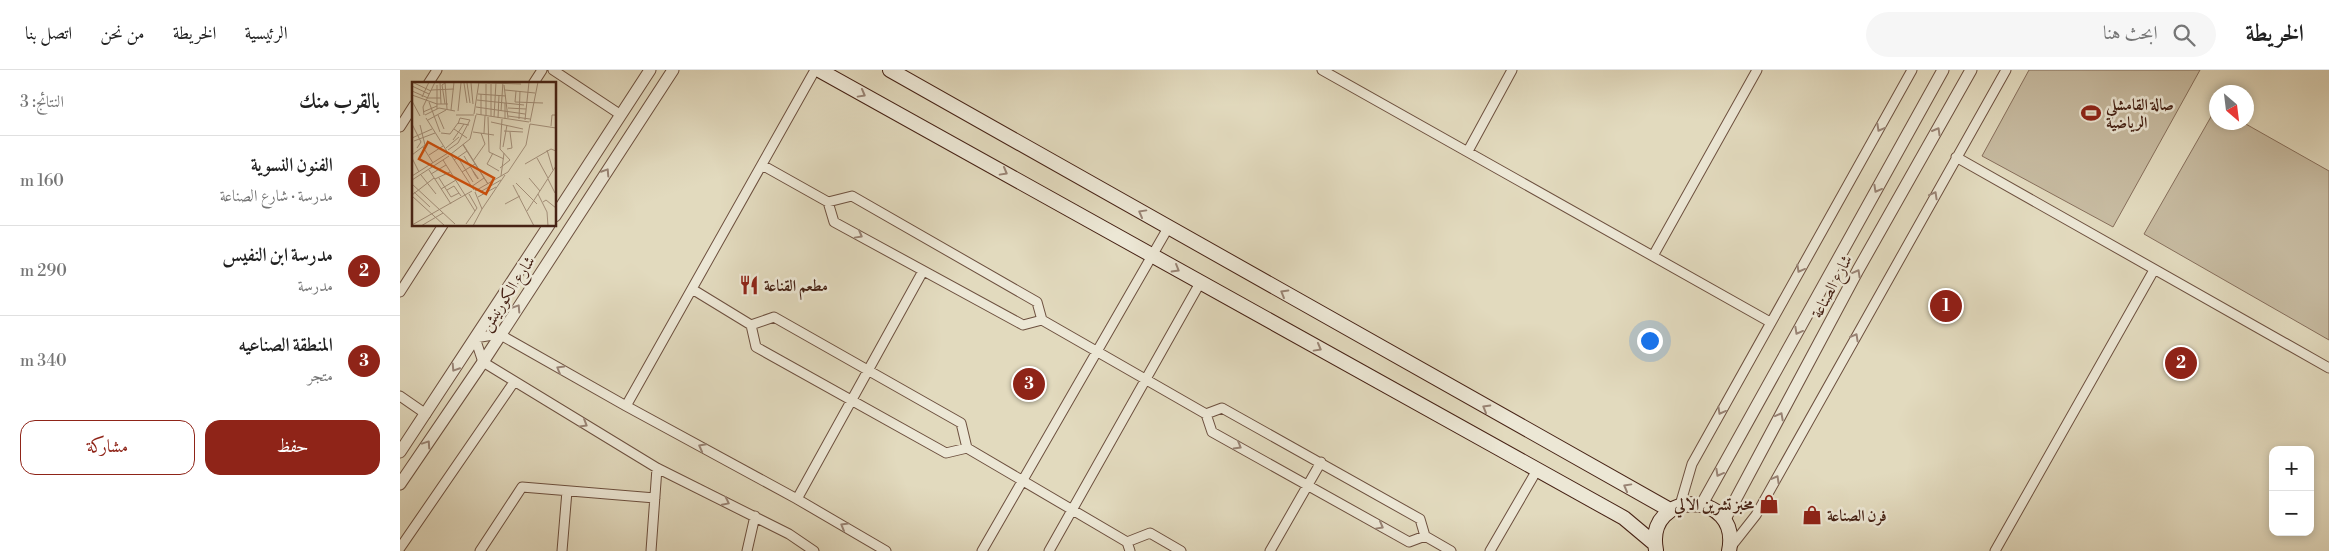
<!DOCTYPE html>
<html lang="ar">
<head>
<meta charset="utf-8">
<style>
  body { margin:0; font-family:"Libre Bodoni",Amiri,serif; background:#f6f6f6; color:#222; direction:rtl }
  .controls { position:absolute; right:15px; bottom:15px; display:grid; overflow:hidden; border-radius:10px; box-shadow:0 2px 8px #0003 }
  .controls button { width:45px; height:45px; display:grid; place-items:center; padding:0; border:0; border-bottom:1px solid #e0e0e0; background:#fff; color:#222; font:25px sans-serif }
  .compass { position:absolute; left:1809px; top:15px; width:45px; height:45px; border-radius:50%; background:#fff; box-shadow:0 2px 8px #0003; rotate:152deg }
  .you { position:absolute; left:1249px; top:270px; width:18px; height:18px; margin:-12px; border:4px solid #fff; border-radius:50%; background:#1a73e8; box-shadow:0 0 0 8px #1a73e833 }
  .badge { display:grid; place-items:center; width:32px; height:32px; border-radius:50%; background:#8f2418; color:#fff; font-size:16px; font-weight:700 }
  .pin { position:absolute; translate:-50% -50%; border:2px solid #fff; box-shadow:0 1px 5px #0006 }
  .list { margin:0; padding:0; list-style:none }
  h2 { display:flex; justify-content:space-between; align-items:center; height:65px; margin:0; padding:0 20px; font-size:21px }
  h2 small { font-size:16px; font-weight:400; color:#767676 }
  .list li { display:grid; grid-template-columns:32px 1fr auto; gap:15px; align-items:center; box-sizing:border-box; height:90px; padding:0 20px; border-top:1px solid #e0e0e0 }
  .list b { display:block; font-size:19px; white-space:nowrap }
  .list p { margin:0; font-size:16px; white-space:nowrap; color:#767676 }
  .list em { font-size:16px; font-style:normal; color:#767676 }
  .actions { display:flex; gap:10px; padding:15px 20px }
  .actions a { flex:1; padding:11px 0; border:1px solid #8f2418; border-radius:15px; text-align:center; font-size:18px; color:#8f2418 }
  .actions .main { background:#8f2418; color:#fff }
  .icon { flex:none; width:28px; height:28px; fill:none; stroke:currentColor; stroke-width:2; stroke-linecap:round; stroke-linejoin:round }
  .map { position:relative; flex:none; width:1929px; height:481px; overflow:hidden; direction:ltr }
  header { display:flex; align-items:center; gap:30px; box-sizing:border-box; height:70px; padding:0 25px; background:#fff; border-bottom:1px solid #e0e0e0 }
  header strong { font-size:24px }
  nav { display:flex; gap:28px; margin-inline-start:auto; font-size:18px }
  .search { width:350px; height:45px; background:#f6f6f6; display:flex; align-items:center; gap:12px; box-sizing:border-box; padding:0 18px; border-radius:28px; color:#767676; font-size:19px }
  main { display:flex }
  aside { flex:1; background:#fff }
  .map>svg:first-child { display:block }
  .green { fill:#c7bba1; stroke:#866e5b }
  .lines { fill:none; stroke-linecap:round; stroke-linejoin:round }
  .minor-casing { stroke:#6d503f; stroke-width:11 }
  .tertiary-casing { stroke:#6d503f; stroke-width:13 }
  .secondary-casing { stroke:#462215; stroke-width:16 }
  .minor { stroke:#ece7d5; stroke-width:9 }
  .tertiary { stroke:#ece7d5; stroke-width:11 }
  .secondary { stroke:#ece7d5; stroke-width:14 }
  .oneway { stroke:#998475 }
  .labels { text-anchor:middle; stroke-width:5; stroke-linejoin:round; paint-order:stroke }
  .poi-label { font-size:16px; font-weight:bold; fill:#462215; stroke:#ece7d5; text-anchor:start }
  .street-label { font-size:16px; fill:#462215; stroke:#ece7d5 }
  .inset-road { fill:none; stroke:#a4907a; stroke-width:1 }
  .view { fill:#d0510d; fill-opacity:0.15; stroke:#d0510d; stroke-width:2.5 }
  .inset-edge { fill:none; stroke:#462215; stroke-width:2.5 }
</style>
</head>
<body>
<header>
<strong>الخريطة</strong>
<div class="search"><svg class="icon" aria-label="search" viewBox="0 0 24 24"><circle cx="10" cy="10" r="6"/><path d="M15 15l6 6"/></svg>ابحث هنا</div>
<nav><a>الرئيسية</a><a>الخريطة</a><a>من نحن</a><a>اتصل بنا</a></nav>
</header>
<main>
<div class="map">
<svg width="1929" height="481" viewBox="0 0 1929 481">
  <rect width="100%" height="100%" fill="#e2dabe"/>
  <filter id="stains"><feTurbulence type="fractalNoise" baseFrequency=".004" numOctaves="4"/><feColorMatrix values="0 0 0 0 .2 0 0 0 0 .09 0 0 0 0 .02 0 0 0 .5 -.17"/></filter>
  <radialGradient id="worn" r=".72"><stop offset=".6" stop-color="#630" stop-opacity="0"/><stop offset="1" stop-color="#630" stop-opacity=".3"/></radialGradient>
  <path class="green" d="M1629,0H1800L1713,157L1582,86Z
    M1816,38V52L1844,53L1929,101V270L1744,164Z"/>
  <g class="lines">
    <defs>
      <path id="minor" d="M153,0L221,45
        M922,0L1370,252
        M28,14L37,0
        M133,14L142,0
        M0,57L14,35
        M1068,81L1112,0
        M1556,87L1929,298
        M362,95L428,132L452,126L637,232L642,250L806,344L812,362L1009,472L1025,466
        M428,132L434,152L623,255L642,250
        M1253,186L1357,0
        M292,219L351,255
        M0,222L43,155
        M374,247L561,353L567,378L546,383L356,277L351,255Z
        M0,326L26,344
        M226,336L415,0
        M806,344L822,338L1020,449L1025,466L1051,481
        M567,378L727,472L730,481
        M397,429L523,201
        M1280,435L1292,394L1512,0
        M727,472L750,463L781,481
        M0,478L114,312
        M1330,478L1356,445L1606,0
        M80,481L122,417L255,428
        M162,481L167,421
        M251,481L257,398
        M347,481L355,446
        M414,481L389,464L257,398L83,292L75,268L99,264L226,336L397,429L486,481
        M582,481L768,158
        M649,481L800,213
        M870,481L921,392
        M1090,481L1137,400
        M1595,481L1754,200"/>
      <path id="tertiary" d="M155,146L250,0
        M0,382L149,155
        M0,414L83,292L273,0
        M1302,434L1543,0
        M1324,451L1458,200L1571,0"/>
      <path id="secondary" d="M419,0L1224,448L1255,474
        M490,0L1270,440
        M1256,480C1244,419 1342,419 1329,481"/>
    </defs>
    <use href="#minor" class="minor-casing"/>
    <use href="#tertiary" class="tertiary-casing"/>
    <use href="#secondary" class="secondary-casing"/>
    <use href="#minor" class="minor"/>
    <use href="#tertiary" class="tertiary"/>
    <use href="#secondary" class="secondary"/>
  </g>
  <defs><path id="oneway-chevron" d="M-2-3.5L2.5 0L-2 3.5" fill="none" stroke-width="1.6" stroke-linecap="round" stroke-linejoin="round" transform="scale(1.25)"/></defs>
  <g class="oneway">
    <use href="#oneway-chevron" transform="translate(462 24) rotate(29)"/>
    <use href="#oneway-chevron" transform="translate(1480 58) rotate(119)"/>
    <use href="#oneway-chevron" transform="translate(1537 61) rotate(-60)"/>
    <use href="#oneway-chevron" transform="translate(206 102) rotate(-57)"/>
    <use href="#oneway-chevron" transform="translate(604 102) rotate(29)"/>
    <use href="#oneway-chevron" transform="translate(1477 119) rotate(119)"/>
    <use href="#oneway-chevron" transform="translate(1534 125) rotate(-61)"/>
    <use href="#oneway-chevron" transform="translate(742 143) rotate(-151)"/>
    <use href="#oneway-chevron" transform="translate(459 165) rotate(29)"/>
    <use href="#oneway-chevron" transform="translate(776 199) rotate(30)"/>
    <use href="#oneway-chevron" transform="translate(1400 199) rotate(119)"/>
    <use href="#oneway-chevron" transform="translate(1457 203) rotate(-61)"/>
    <use href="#oneway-chevron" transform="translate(884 223) rotate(-150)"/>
    <use href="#oneway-chevron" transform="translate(117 238) rotate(-57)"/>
    <use href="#oneway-chevron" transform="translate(1398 261) rotate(119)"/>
    <use href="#oneway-chevron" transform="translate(1455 267) rotate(-61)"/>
    <use href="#oneway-chevron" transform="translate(918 278) rotate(29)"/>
    <use href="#oneway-chevron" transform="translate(55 298) rotate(123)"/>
    <use href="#oneway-chevron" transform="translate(160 299) rotate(-150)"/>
    <use href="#oneway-chevron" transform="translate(1086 338) rotate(-150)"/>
    <use href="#oneway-chevron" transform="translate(1321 341) rotate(119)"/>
    <use href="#oneway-chevron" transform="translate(1380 346) rotate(-62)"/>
    <use href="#oneway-chevron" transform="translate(184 354) rotate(31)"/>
    <use href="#oneway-chevron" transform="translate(27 374) rotate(-56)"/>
    <use href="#oneway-chevron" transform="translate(838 376) rotate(30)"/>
    <use href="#oneway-chevron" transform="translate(302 377) rotate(-152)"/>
    <use href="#oneway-chevron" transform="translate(1319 403) rotate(119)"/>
    <use href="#oneway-chevron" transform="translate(1376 409) rotate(-61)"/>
    <use href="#oneway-chevron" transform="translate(1227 417) rotate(-151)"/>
    <use href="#oneway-chevron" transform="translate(326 432) rotate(26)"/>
    <use href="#oneway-chevron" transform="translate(444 456) rotate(-150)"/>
    <use href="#oneway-chevron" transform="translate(980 456) rotate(29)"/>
  </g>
  <defs>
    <symbol id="stadium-bare" viewBox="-9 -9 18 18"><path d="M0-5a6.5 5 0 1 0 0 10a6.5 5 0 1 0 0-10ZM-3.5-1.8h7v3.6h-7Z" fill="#8f2418" stroke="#ece7d5" stroke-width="2.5" paint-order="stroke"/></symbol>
    <symbol id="restaurant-bare" viewBox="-9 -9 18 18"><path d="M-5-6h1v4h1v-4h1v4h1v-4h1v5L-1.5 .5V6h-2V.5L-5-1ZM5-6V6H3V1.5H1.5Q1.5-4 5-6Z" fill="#8f2418" stroke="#ece7d5" stroke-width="2.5" paint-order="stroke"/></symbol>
    <symbol id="shop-bare" viewBox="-9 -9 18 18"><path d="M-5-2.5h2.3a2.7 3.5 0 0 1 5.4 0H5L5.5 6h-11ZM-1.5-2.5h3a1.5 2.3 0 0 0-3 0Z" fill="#8f2418" stroke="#ece7d5" stroke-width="2.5" paint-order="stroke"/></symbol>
  </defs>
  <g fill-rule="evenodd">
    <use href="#stadium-bare" x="1677" y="29" width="28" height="28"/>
    <use href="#restaurant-bare" x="335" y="201" width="28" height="28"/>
    <use href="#shop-bare" x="1355" y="420" width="28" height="28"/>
    <use href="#shop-bare" x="1398" y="431" width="28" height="28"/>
  </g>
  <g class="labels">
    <g class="poi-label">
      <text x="1706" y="40">صالة القامشلي<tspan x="1706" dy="18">الرياضية</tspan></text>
      <text x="364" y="221">مطعم القناعة</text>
      <text x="1354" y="440" text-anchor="end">مخبز تشرين الالي</text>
      <text x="1427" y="451">فرن الصناعة</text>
    </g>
    <g class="street-label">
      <text transform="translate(1431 216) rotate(-62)" y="6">شارع الصناعة</text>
      <text transform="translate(107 223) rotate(-57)" y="6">شارع الكورنيش</text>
    </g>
  </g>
  <g transform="translate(12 12)">
    <rect width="144" height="144" fill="#e2dabe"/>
    <path class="inset-road" d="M0,0L19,9M28,0L29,22M33,0L35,27M42,0L109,2M33,1L30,3L33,22M52,1L55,21M55,1L58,21M59,1L61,22M25,3V27M92,3L96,36M0,4L17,12M19,8L42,7M93,8L123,11M0,9L16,16H29M104,9L103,20L131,21M66,12L94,14M0,13L25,22H36M10,15L17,0M65,18L112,23M0,19L8,34M17,20L28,50M64,25L113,32M96,26L114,27M39,28L42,0M46,29L49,1M89,29L91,0M11,30L25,24M62,32L67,0M64,32L117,40M12,33L11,25L23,0M13,33L27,26L43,29M26,33L32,47M44,33H62M69,33V12M74,33V2M79,34V2M96,34L118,37M76,35L77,70L92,77M82,35L84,0M86,36L87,13M93,37V21M107,37L108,9M16,38L34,28M113,38L117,0M79,40L111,47M118,40L126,0M0,42L9,60L5,66M118,42L144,46M139,44L140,33H144M42,47L55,56M92,49L111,50M61,50L82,53M29,51L38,52L46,41L57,43M72,51L73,34M0,56L20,47M41,58L52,42M2,59L23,51M51,63L76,102L51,62M11,65L21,81M91,65L95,43M34,66L47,55M95,67L100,66L98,50M36,68L46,61L58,38L48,36L46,42M135,68L141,88M81,71L75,82L87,89M39,72L58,57L64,33M0,73L13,63L8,43M17,73L31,64M39,73L62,108M52,74L61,89M0,76L7,90M125,76L136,96M47,77L61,100M31,78L63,129M42,78L55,69M61,79L73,62L69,51M113,82L139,67L144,69M88,86L98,78L88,67L90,37M17,88L39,122M61,89L66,96V97L63,93ZM50,90L63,82M19,92L34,83M9,93L24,112M0,94L36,71L14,36M89,94L92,71M27,96L39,115L47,111M117,96L128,109M23,97L38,90M136,97L143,111M0,98L37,74M104,101L125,122M0,102L43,142M101,103L122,144M59,105L72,96M29,107L44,98M35,108L42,104L49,114M63,109L96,90L114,63L118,42M2,110L18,125M68,110L89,98M126,112L135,130L136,144M0,113L22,96M0,114L33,144M66,115L84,105M131,120L134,118L144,126M93,122L108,114M70,127L93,93M115,129L144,84M54,142L65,126L57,112M0,143L60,109M9,144L31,131M61,144L70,127L63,110"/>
    <path class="view" d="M16,60L82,96L74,112L7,77Z"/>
    <rect width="144" height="144" class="inset-edge"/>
  </g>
  <rect width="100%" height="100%" filter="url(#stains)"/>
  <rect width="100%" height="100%" fill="url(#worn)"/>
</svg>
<div class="controls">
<button>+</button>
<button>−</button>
</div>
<svg class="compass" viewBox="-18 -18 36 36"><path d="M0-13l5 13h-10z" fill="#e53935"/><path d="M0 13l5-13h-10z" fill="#767676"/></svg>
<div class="you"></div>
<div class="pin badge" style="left:1546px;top:236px">1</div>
<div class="pin badge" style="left:1781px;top:293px">2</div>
<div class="pin badge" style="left:629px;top:314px">3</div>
</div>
<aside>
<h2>بالقرب منك<small>النتائج: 3</small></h2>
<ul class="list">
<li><span class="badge">1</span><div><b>الفنون النسوية</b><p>مدرسة · شارع الصناعة</p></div><em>160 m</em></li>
<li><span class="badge">2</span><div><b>مدرسة ابن النفيس</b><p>مدرسة</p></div><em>290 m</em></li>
<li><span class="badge">3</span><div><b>المنطقة الصناعيه</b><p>متجر</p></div><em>340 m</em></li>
</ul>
<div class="actions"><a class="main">حفظ</a><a>مشاركة</a></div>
</aside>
</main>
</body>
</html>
